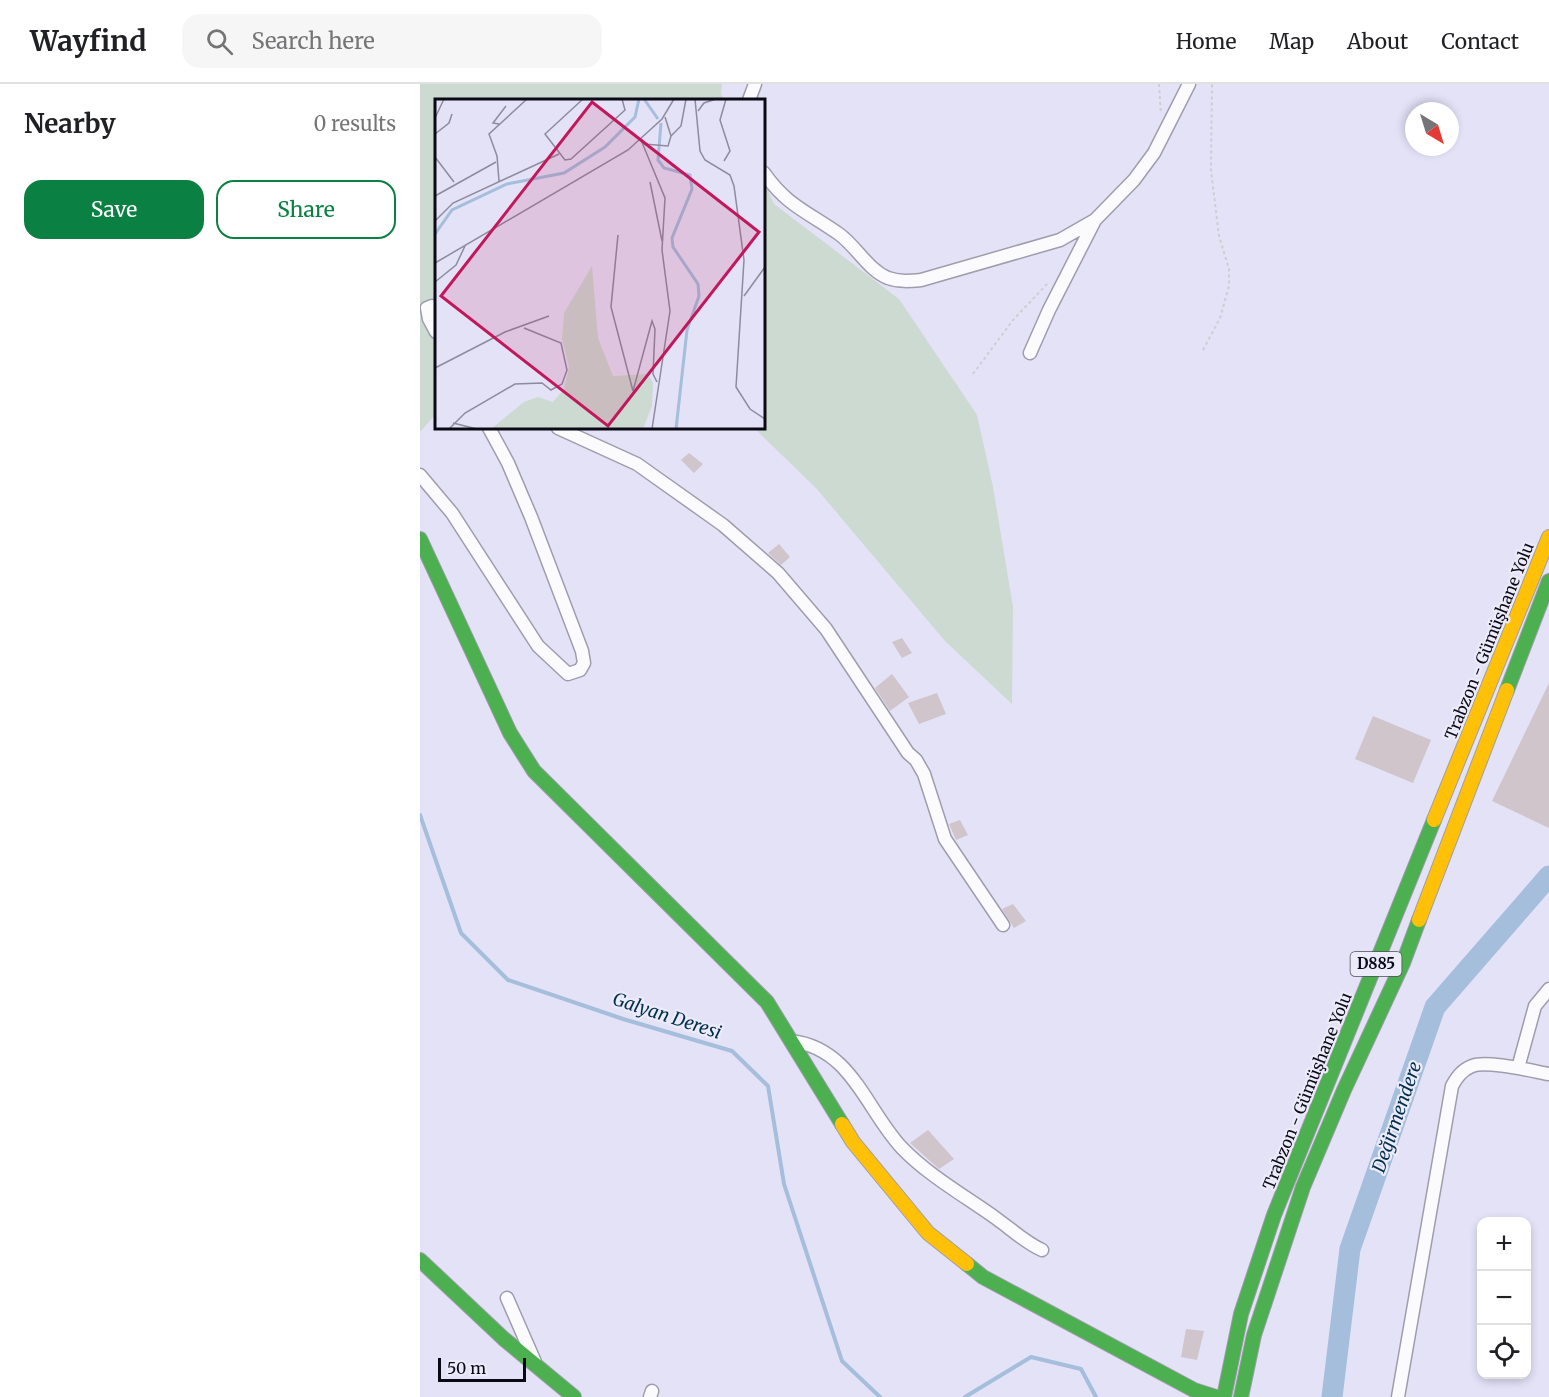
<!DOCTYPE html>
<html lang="en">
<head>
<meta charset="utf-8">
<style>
  body { margin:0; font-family:Merriweather,serif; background:#f6f6f6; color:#202124 }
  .controls { position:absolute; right:18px; bottom:18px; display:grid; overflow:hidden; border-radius:12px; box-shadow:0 3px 9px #0003 }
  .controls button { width:54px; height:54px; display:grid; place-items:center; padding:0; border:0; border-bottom:2px solid #e0e0e0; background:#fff; color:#202124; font:30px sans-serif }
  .compass { position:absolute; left:985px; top:18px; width:54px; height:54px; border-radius:50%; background:#fff; box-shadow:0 3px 9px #0003; rotate:142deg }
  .scale { position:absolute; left:18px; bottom:15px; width:88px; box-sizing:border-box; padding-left:6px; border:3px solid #0b0915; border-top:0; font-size:16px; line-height:21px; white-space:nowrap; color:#0b0915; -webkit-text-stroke:4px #ecebf9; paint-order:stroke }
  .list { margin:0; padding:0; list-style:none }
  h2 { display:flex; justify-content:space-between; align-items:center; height:78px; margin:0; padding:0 24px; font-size:26px }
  h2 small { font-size:20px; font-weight:400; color:#757577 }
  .actions { display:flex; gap:12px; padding:18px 24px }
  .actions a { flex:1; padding:14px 0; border:2px solid #0b8043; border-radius:18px; text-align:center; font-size:21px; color:#0b8043 }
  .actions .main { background:#0b8043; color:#fff }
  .icon { flex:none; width:33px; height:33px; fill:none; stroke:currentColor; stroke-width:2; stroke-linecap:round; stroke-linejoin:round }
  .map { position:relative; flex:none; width:1129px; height:1313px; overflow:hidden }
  header { display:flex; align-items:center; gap:36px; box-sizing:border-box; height:84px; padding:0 30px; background:#fff; border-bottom:2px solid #e0e0e0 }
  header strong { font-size:28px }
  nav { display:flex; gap:33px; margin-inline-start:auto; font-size:21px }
  .search { width:420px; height:54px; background:#f6f6f6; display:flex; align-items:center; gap:15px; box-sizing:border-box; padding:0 21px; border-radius:18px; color:#757577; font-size:22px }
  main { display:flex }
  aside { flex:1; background:#fff }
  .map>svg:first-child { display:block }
  .green { fill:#ccdad1 }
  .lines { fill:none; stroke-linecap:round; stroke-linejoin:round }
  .stream { stroke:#a4bedb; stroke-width:4 }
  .river { stroke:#a4bedb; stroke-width:21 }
  .building { fill:#cfc5cb }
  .street-casing { stroke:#9f9dac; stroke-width:15 }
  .fast-casing { stroke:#9f9dac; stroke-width:16 }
  .slow-casing { stroke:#9f9dac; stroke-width:16 }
  .path { stroke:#cdcdd2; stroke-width:2; stroke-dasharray:3 3; stroke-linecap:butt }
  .street { stroke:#fbfbfe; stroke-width:12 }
  .fast { stroke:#4caf50; stroke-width:14 }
  .slow { stroke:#ffc107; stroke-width:14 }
  .labels { text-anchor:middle; stroke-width:4.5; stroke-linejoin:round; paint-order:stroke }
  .shield { fill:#ecebf9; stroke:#4e4d59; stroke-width:1.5 }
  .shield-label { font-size:15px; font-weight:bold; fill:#0b0915 }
  .street-label { font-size:16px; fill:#0b0915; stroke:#ecebf9 }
  .water-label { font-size:18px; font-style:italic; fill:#002e4d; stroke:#ecebf9 }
  .inset-river { fill:none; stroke:#a4bedb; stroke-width:3 }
  .inset-road { fill:none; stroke:#8d8b9d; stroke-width:1.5 }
  .view { fill:#c2185b; fill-opacity:0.15; stroke:#c2185b; stroke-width:3 }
  .inset-edge { fill:none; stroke:#0b0915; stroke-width:3 }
</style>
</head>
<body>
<header>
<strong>Wayfind</strong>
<div class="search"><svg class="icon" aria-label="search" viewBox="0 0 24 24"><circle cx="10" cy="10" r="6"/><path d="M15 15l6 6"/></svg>Search here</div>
<nav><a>Home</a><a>Map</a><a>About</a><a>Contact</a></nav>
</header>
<main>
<aside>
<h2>Nearby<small>0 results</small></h2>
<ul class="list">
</ul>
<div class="actions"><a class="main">Save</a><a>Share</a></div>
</aside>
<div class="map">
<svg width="1129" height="1313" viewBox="0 0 1129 1313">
  <rect width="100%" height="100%" fill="#e4e2f7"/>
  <path class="green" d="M0,0H302L301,10L304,16H16V330L0,348Z
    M344,98L354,120L479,215L557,331L573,403L593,523L592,620L525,557L396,404L334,344H344Z"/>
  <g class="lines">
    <path class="stream" d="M0,731L41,849L88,896L203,935L312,967L348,1002L364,1100L422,1277L460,1313
      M545,1313L611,1273L661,1285L676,1313"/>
    <path class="river" d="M912,1313L930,1165L1015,923L1129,792"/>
  </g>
  <path class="building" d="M269,369L283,380L274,389L261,376Z
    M359,460L370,473L361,481L348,469Z
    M482,554L492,569L482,574L472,558Z
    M472,590L489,613L470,627L455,604Z
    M1129,599V744L1072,717Z
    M517,609L526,630L499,640L488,619Z
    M953,632L1011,656L993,699L935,675Z
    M540,736L548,751L536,756L529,740Z
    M593,820L606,837L594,844L582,825Z
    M508,1046L534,1075L519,1085L490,1059Z
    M766,1245L784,1247L777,1276L761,1273Z"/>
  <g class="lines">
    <defs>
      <path id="street" d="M329,16L335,0
        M344,89C367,122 388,128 419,150C437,163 448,186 468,194C479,198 490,197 501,196L640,156L675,136
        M16,225L12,222L7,224L9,235L16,248
        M610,269L629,226L675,136L714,96L734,69L769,0
        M138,344L217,380L303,441L358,489L406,545L488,669L496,676L504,690L525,755L583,841
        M0,391L32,429L118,562L148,590L160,586L164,579L162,567L111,433L88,379L69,344
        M371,957C432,964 446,1026 482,1064C509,1092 545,1112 577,1135C591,1145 606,1159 622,1166
        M1098,984L1115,922L1129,905
        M87,1214L115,1278
        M230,1313L232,1307
        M978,1313L1032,1002C1037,993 1042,986 1052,982C1067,976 1112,987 1129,990"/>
      <path id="fast" d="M0,455L90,649L114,687L347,918L422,1040
        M1087,606L1129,497
        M0,1176L84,1255L154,1313
        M547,1180L563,1193L774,1306L796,1313
        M804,1313L821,1230L854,1131L1014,736
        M821,1313L834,1251L883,1103L924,1006L983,879L999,836"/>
      <path id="slow" d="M1014,736L1129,453
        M999,836L1087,606
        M422,1040L433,1058L508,1149L547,1180"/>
    </defs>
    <use href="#street" class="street-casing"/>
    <use href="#fast" class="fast-casing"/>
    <use href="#slow" class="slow-casing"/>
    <path class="path" d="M739,0L741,30
      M783,266L800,234L809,202V185L799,152L791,86L792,0
      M553,290L593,236L628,199"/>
    <use href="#street" class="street"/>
    <use href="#fast" class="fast"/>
    <use href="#slow" class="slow"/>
  </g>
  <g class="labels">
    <rect class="shield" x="930.5" y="868" width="51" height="24" rx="4.5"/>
    <g class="shield-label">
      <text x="956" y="885">D885</text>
    </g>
    <g class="street-label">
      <text transform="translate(1069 557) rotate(-68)" y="6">Trabzon - Gümüşhane Yolu</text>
      <text transform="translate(887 1007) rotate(-68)" y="6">Trabzon - Gümüşhane Yolu</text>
    </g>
    <g class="water-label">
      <text transform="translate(247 932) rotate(18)" y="6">Galyan Deresi</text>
      <text transform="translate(977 1033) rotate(-71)" y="6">Değirmendere</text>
    </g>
  </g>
  <g transform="translate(15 15)">
    <rect width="330" height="330" fill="#e4e2f7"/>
    <path d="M157,167L163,239L178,277L213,275L218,284L217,307L208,330H56L89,303L103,298L118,303L129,290L134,268L127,240L129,214Z" fill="#ccdad1"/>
    <path class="inset-river" d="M209,0L223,20M226,24L223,61L229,69L255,76L257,90L237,139L238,148L263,185L264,197L252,231L241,330M0,135L17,111L72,85L129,74L170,48L200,18L204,0"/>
    <path class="inset-road" d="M148,0L110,35L130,61L136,60L190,11L187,0M260,0L265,52L270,61L295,76L299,87L309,161L301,288L315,310L330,320M263,12L269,4L281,0M0,19L9,0M64,25L58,24L71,7M0,35L14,24L17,15M236,37L246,27L251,0M206,41L230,99L227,151L235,212L217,330M209,45L233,47L236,37L230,18M0,58L19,83M289,62L295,52L285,21L291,0M64,82L62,57L54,35L92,0M215,83L227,142M0,97L61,63M0,122L18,104L124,55M183,136L176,208L198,292M0,164L193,51L227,20L239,0M0,183L21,166L30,147M309,197L330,168M0,269L70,233L114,217M198,292L217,222L220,230L218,275L222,283M18,324L42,330M14,330L30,314L80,285L107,284L116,291L127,285L132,271L126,244L89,229"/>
    <path class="view" d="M157,3L324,133L173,327L6,197Z"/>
    <rect width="330" height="330" class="inset-edge"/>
  </g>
</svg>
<div class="controls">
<button>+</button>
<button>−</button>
<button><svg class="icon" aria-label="locate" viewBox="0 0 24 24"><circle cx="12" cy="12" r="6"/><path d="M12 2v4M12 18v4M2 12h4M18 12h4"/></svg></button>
</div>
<svg class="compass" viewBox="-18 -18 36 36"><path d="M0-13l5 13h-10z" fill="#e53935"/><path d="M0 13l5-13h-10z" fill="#757577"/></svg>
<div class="scale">50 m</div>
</div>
</main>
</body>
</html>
